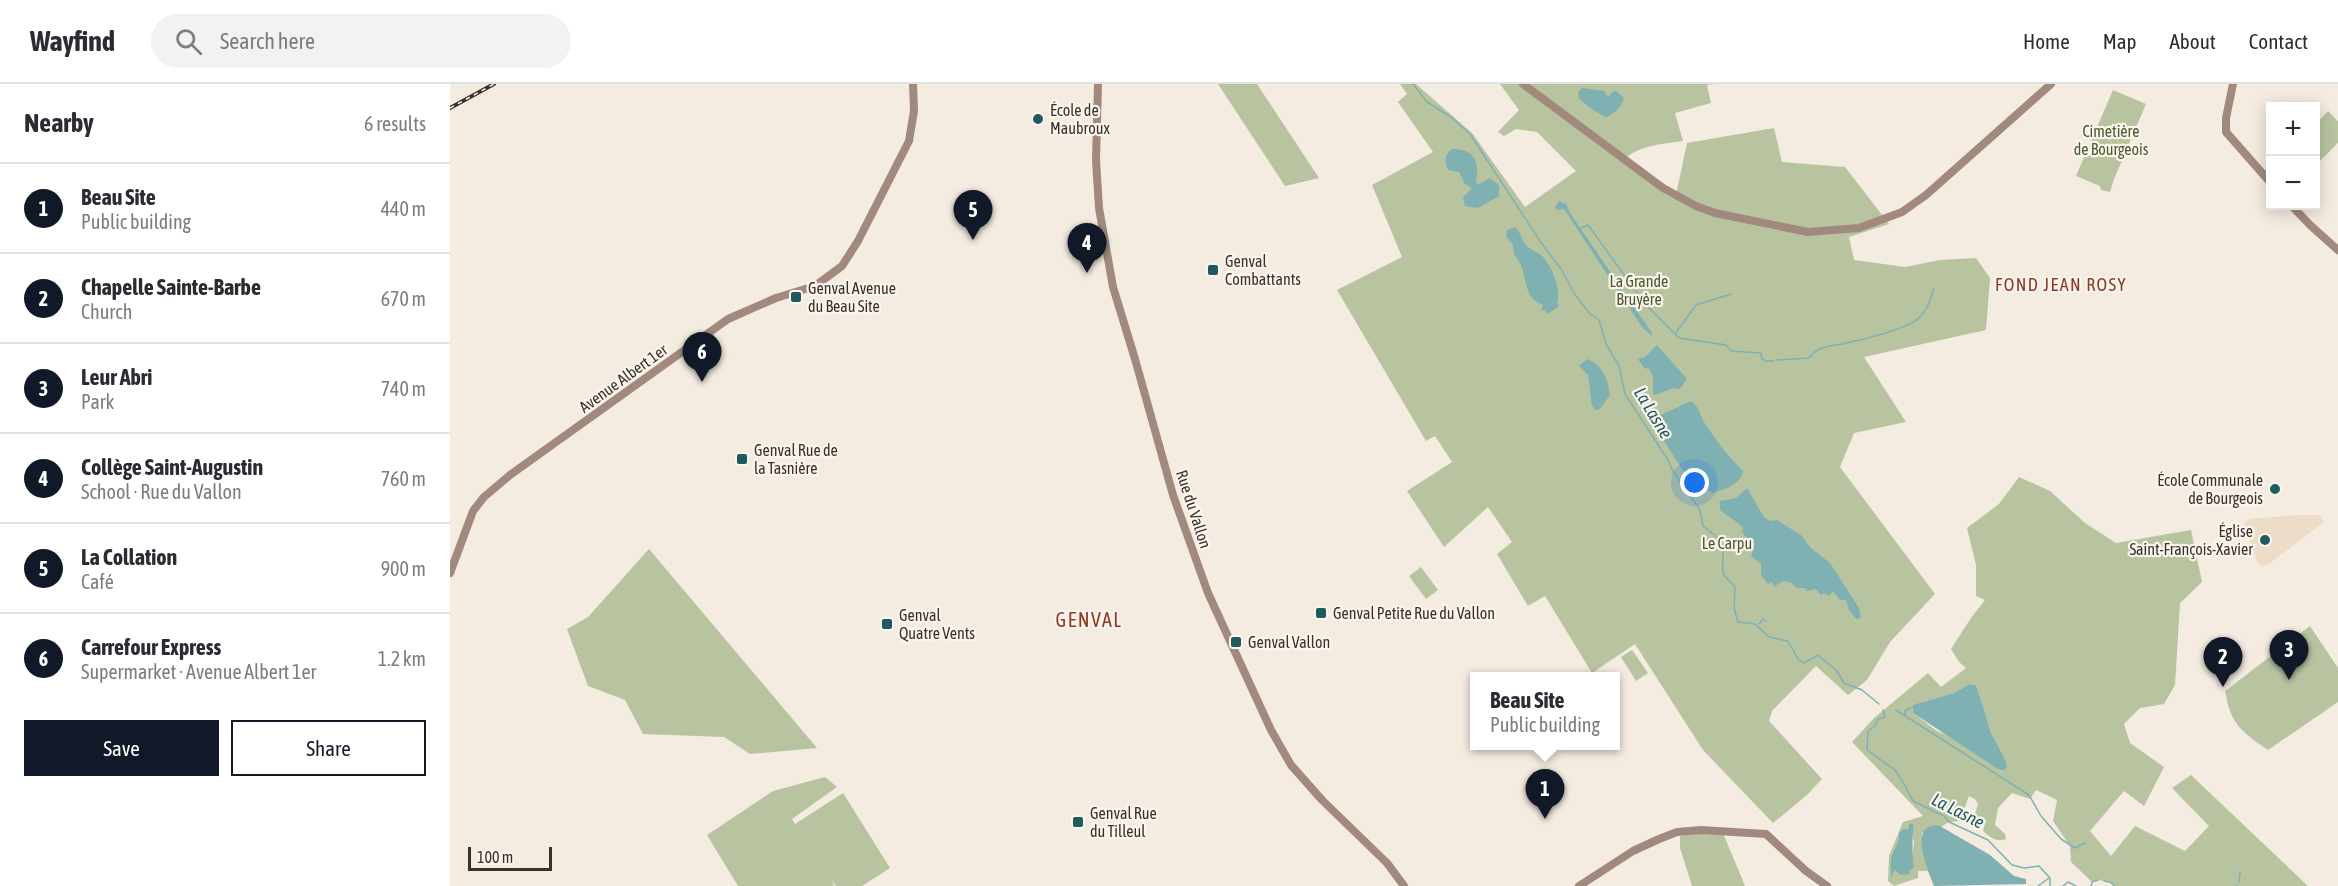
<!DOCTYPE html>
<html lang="en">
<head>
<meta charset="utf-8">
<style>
  body { margin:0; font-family:"Asap Condensed",sans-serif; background:#f2f2f3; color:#2b2b33 }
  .controls { position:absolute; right:18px; top:18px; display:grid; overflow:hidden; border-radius:0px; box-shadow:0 3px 15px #0003 }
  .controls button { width:54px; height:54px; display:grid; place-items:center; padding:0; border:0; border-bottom:2px solid #e1e1e2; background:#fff; color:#2b2b33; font:30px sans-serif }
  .scale { position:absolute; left:18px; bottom:15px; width:84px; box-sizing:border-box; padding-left:6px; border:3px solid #3b302b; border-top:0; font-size:16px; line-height:21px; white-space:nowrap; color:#3b302b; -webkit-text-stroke:4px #fbf5ee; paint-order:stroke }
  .you { position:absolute; left:1245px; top:399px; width:21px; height:21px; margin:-15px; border:4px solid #fff; border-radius:50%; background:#1a73e8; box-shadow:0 0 0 9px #1a73e833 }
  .badge { display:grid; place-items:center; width:39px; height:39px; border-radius:50%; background:#111827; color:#fff; font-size:20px; font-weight:700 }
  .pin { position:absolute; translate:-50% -50px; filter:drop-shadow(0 2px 3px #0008) }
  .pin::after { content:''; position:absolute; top:32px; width:21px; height:18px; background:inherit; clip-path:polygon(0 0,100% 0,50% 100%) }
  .popup { position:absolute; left:1020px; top:588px; width:150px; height:78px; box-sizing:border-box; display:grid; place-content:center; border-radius:0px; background:#fff; filter:drop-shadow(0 2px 4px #0005); font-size:20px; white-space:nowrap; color:#7c7c81 }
  .popup b { font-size:22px; color:#2b2b33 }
  .popup::after { content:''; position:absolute; left:50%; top:100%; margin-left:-12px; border:12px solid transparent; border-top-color:#fff }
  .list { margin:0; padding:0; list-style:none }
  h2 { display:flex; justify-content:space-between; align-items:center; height:78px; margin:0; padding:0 24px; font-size:26px }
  h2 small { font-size:20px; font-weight:400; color:#7c7c81 }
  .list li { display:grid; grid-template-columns:39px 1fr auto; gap:18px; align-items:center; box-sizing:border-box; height:90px; padding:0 24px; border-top:2px solid #e1e1e2 }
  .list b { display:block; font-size:22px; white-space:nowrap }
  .list p { margin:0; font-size:20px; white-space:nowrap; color:#7c7c81 }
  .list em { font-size:20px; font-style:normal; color:#7c7c81 }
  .actions { display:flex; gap:12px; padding:18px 24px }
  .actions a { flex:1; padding:14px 0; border:2px solid #111827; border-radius:0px; text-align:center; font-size:21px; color:#111827 }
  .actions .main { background:#111827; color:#fff }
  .icon { flex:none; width:33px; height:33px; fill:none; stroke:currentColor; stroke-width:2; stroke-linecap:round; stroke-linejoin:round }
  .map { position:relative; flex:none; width:1888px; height:802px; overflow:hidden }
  header { display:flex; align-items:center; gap:36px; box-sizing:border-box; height:84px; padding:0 30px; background:#fff; border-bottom:2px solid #e1e1e2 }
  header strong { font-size:28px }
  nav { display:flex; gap:33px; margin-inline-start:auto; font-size:21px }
  .search { width:420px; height:54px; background:#f2f2f3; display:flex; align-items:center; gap:15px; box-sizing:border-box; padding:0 21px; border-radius:33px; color:#7c7c81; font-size:22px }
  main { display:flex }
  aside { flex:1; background:#fff }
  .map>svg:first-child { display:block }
  .green { fill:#b8c4a0; fill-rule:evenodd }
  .plaza { fill:#ecdcc8 }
  .water { fill:#7fb0b2 }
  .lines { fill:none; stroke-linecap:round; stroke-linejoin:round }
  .stream { stroke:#7fb0b2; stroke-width:1.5 }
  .secondary { stroke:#a18a7d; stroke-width:8 }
  .rail-casing { stroke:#3b302b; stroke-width:4 }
  .rail { stroke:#fbf5ee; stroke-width:1.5; stroke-dasharray:4.5; stroke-linecap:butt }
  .poi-dot { fill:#1f5a5e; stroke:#fbf5ee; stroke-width:2 }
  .labels { text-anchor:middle; stroke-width:4.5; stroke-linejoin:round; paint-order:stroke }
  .poi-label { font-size:16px; fill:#3b302b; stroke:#fbf5ee; text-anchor:start }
  .park-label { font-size:16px; fill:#4a5a2e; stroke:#fbf5ee }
  .street-label { font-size:16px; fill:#3b302b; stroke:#fbf5ee }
  .neighbourhood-label { font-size:18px; letter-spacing:1.5px; fill:#8c3b22; stroke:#fbf5ee }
  .water-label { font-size:18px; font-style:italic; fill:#1f5a5e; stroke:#fbf5ee }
  .quarter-label { font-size:20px; letter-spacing:1.5px; fill:#8c3b22; stroke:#fbf5ee }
</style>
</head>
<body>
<header>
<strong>Wayfind</strong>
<div class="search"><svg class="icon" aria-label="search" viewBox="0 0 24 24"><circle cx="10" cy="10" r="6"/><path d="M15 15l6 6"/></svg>Search here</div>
<nav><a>Home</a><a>Map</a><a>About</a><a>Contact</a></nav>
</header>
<main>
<aside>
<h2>Nearby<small>6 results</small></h2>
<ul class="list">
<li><span class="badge">1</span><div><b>Beau Site</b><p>Public building</p></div><em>440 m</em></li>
<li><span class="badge">2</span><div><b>Chapelle Sainte-Barbe</b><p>Church</p></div><em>670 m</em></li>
<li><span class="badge">3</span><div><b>Leur Abri</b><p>Park</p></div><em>740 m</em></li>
<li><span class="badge">4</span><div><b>Collège Saint-Augustin</b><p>School · Rue du Vallon</p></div><em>760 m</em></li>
<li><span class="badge">5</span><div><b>La Collation</b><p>Café</p></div><em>900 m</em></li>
<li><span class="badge">6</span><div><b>Carrefour Express</b><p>Supermarket · Avenue Albert 1er</p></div><em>1.2 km</em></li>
</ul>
<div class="actions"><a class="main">Save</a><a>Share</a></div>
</aside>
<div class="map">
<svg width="1888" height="802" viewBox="0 0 1888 802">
  <rect width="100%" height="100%" fill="#f4ebe1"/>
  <path class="green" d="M768,0H807L869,94L835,102Z
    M950,0H966L1022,49L1075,123L1126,87L1087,48L1066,45L1054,52L1048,48L1069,26L1050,0H1265L1257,1L1261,19L1225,29L1233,57C1214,60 1189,61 1175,75L1226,111L1237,59L1324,44L1332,78L1395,83L1439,140L1399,153L1404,176L1455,183L1490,176L1526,174L1540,194L1536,246L1414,273L1456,338L1404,349L1390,383L1485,510L1440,558L1417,596L1398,611L1366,582L1322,627L1319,637L1372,695L1357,711L1323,739L1253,666L1185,560L1142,589L1095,512L1078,522L1047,470L1062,458L1038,423L994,463L957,407L1002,378L985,352L976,357L887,206L952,173L922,101L983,68L948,18L957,10Z
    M1663,6L1696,20L1664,95L1660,108L1651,106L1650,102L1626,92Z
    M1878,27L1888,37V59L1866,81V40Z
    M1569,393L1600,407L1635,439L1666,459L1741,446L1752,498L1730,519L1725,601L1714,620L1690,624L1674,640L1680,659L1714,683L1694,722L1674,707L1640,747L1661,772L1685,742L1735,767L1759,742L1722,704L1741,691L1858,802H1663L1660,798L1648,796L1642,798L1621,778L1620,762L1603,737L1607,716L1586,706L1580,715L1562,709L1548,724L1545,741L1555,750L1556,755C1547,759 1540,753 1533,747L1536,736L1519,738L1518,737L1525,730L1528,720L1525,715L1519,712L1510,737L1499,738L1491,743L1488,741L1472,749V765L1478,787H1468V794L1444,802L1438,797L1439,772L1453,738L1473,732L1402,658L1424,634L1478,589L1491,603L1516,584L1509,578L1501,565L1521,534L1535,516L1526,512V481L1517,444L1549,420ZM1519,600L1526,601L1528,613L1541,649L1554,673L1556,684L1552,687L1503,654L1487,647L1463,629L1462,621L1504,609ZM1463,741L1461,748L1464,758L1460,786L1453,789L1445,786L1441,793C1441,774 1445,750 1463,741Z
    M199,465L367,664L300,670L274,653L193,650L175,616L138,602L117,545L138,533Z
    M971,483L988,506L976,515L959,492Z
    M1860,542L1888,584V618L1818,666C1791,647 1781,641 1775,607Z
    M1182,566L1198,589L1186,597L1171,573Z
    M375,693L387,703L342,735L345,740L393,709L440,784L412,802H386L382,796L384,802H288L257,751L323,707Z
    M1249,749H1273L1295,802H1242L1230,764V752Z"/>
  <path class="plaza" d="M1847,431H1870L1874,438L1819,480L1812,482L1808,479L1794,442L1796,438L1800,435Z"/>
  <path class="water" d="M1132,4L1154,7L1158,13L1162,8L1166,7L1174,14C1171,24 1165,29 1156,33C1145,28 1138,22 1129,15L1128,9Z
    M1002,65C1015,65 1026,69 1027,84C1028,89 1026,94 1026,99L1029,100L1040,94L1049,101V112L1028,124L1015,122L1013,114L1022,104L1015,100L1009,88L998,86C994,77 994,72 1002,65Z
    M1109,117L1116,120L1120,129L1202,249V252L1192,243L1114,125L1107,126L1105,123Z
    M1065,143C1071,149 1072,157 1078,163C1083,167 1090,169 1094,174C1103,184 1111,206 1107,219L1109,222L1098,230L1094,226L1091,227L1093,221C1090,219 1087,218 1084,216C1073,206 1077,183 1064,171L1063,161L1056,153L1057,146Z
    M1207,261L1237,295L1230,305L1224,304L1205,311L1203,310V295L1200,285L1194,284L1188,275L1195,273Z
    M1137,275C1153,281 1158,295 1160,311L1150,325L1146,326L1142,322L1138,291L1129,282Z
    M1241,317C1250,323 1250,333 1256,341C1267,358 1279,373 1293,387C1291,401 1274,405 1263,409L1236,391L1201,337L1202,335Z
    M1297,404L1314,433L1320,437L1327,436L1351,451L1361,464L1380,479L1409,524L1411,534L1406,535L1399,526L1396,516H1390L1383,507L1379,512L1375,509L1371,511L1366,505L1356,507L1355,504H1347L1340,498L1334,497L1323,503V499L1321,498L1318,500L1311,491V480L1301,472L1305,459L1294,461L1299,458L1292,447L1293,444C1286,436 1278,433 1270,426V417L1286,414Z
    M1519,600L1526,601L1541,649L1554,673L1557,682L1554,687L1548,685L1463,629L1462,621L1504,609Z
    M1460,739L1464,741C1462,745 1462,779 1464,783L1459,787L1460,790L1451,791L1445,786L1441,794V774L1449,754V749L1453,745H1458Z
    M1488,741L1540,771L1564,792L1576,795V800L1484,802C1478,786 1457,741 1488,741Z"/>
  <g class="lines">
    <path class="stream" d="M963,0L977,18L1001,33L1020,50L1092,160L1111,185L1124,209L1139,229L1149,236L1156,260L1169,282L1175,310L1218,376L1223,387L1250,426L1253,442C1280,462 1271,460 1273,490L1285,503L1284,524L1288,538L1305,540L1319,553L1338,557L1348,575L1354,579L1368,571L1387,587L1394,599L1412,606L1429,620
      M1131,144L1138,141L1196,221L1229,254L1276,261L1281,267L1311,269L1312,275L1316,277H1323
      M1225,250L1246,221L1281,210
      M1327,276L1359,274C1366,263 1380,262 1392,260C1410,256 1458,246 1470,233C1478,225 1480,215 1484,204
      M1309,540L1313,535L1316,537
      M1433,626L1435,633L1428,635L1425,642L1418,647L1417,666L1445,686L1453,698L1463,717L1494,732L1499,738L1538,756L1562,781L1574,784L1589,782L1600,794V802
      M1446,626L1579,711L1591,732L1611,755L1625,764L1635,759
      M1455,631V627L1461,624
      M1654,797L1660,798L1665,802
      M1789,798L1790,788
      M1588,802L1599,794
      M1613,802L1618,798L1626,802
      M1641,802L1642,798L1648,796
      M1786,802L1787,801"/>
    <path class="secondary" d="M648,0L646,76L649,124L663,203L685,275L723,411L758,509L821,646L841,681L872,716L937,779L954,802
      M1073,0L1213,104L1246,122L1265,129L1358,148L1409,144L1452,128L1476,111L1601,0
      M1783,0L1776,34V48L1820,98
      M1842,122L1860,141L1888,166
      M0,489L23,427L34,413L60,391L278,235L326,214L365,202L392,182L408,157L459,57L464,27L463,0
      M1129,802L1183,767L1209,755L1227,748L1251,746L1316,750L1356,787L1377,802"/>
    <defs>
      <path id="rail" d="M0,24L44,0"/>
    </defs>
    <use href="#rail" class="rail-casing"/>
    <use href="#rail" class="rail"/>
  </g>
  <g class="poi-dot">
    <circle cx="588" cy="35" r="6"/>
    <rect x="757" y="180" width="12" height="12" rx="3"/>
    <rect x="340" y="207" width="12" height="12" rx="3"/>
    <rect x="286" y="369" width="12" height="12" rx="3"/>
    <circle cx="1825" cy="405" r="6"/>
    <circle cx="1815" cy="456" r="6"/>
    <rect x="865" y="523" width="12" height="12" rx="3"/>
    <rect x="431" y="534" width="12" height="12" rx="3"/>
    <rect x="780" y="552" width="12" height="12" rx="3"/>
    <rect x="622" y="732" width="12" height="12" rx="3"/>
  </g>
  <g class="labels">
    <g class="poi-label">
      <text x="600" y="32">École de<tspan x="600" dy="18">Maubroux</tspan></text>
      <text x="775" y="183">Genval<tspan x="775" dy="18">Combattants</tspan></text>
      <text x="358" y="210">Genval Avenue<tspan x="358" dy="18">du Beau Site</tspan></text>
      <text x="304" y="372">Genval Rue de<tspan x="304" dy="18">la Tasnière</tspan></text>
      <text x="1813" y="402" text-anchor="end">École Communale<tspan x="1813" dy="18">de Bourgeois</tspan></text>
      <text x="1803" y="453" text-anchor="end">Église<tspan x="1803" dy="18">Saint-François-Xavier</tspan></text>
      <text x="883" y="535">Genval Petite Rue du Vallon</text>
      <text x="449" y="537">Genval<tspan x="449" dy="18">Quatre Vents</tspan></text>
      <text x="798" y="564">Genval Vallon</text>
      <text x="640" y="735">Genval Rue<tspan x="640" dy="18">du Tilleul</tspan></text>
    </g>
    <g class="park-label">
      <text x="1661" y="53">Cimetière<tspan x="1661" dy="18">de Bourgeois</tspan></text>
      <text x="1189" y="203">La Grande<tspan x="1189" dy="18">Bruyère</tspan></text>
      <text x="1277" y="465">Le Carpu</text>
    </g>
    <g class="street-label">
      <text transform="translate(173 294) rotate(-36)" y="6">Avenue Albert 1er</text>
      <text transform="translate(744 425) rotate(72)" y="6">Rue du Vallon</text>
    </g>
    <g class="neighbourhood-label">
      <text x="1611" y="207">FOND JEAN ROSY</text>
    </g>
    <g class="water-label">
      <text transform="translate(1203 329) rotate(59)" y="6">La Lasne</text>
      <text transform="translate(1508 727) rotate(27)" y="6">La Lasne</text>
    </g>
    <g class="quarter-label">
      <text x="639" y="543">GENVAL</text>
    </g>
  </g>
</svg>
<div class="controls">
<button>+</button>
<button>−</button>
</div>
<div class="scale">100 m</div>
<div class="you"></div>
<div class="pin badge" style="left:1095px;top:735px">1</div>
<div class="popup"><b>Beau Site</b>Public building</div>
<div class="pin badge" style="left:1773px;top:603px">2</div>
<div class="pin badge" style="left:1839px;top:596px">3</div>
<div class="pin badge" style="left:637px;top:189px">4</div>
<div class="pin badge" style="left:523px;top:156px">5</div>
<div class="pin badge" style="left:252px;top:298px">6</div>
</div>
</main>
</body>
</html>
